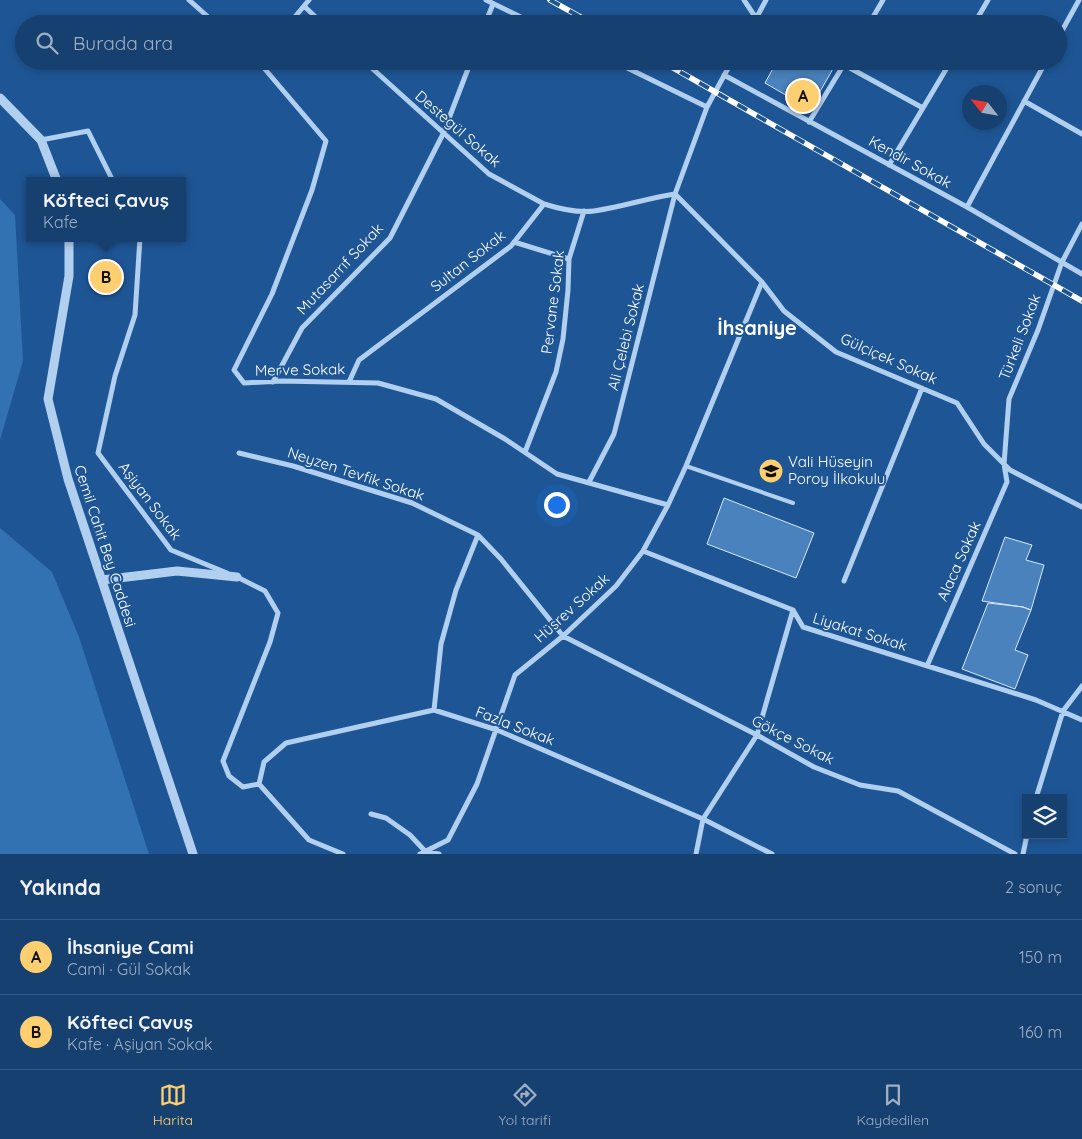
<!DOCTYPE html>
<html lang="tr">
<head>
<meta charset="utf-8">
<style>
  body { margin:0; font-family:Quicksand,sans-serif; background:#1f4775; color:#f1f3f6 }
  .controls { position:absolute; right:15px; bottom:15px; display:grid; overflow:hidden; border-radius:0px; box-shadow:0 2px 8px #0003 }
  .controls button { width:45px; height:45px; display:grid; place-items:center; padding:0; border:0; border-bottom:1px solid #355983; background:#164070; color:#f1f3f6; font:25px sans-serif }
  .compass { position:absolute; left:962px; top:85px; width:45px; height:45px; border-radius:50%; background:#164070; box-shadow:0 2px 8px #0003; rotate:301deg }
  .you { position:absolute; left:556px; top:504px; width:18px; height:18px; margin:-12px; border:4px solid #fff; border-radius:50%; background:#1a73e8; box-shadow:0 0 0 8px #1a73e833 }
  .badge { display:grid; place-items:center; width:32px; height:32px; border-radius:50%; background:#fecf70; color:#111; font-size:16px; font-weight:700 }
  .pin { position:absolute; translate:-50% -50%; border:2px solid #fff; box-shadow:0 1px 5px #0006 }
  .popup { position:absolute; left:26px; top:177px; width:160px; height:65px; box-sizing:border-box; display:grid; place-content:center; border-radius:0px; background:#164070; filter:drop-shadow(0 1px 4px #0005); font-size:16px; white-space:nowrap; color:#9eafc3 }
  .popup b { font-size:19px; color:#f1f3f6 }
  .popup::after { content:''; position:absolute; left:50%; top:100%; margin-left:-10px; border:10px solid transparent; border-top-color:#164070 }
  .list { margin:0; padding:0; list-style:none }
  h2 { display:flex; justify-content:space-between; align-items:center; height:65px; margin:0; padding:0 20px; font-size:21px }
  h2 small { font-size:16px; font-weight:400; color:#9eafc3 }
  .list li { display:grid; grid-template-columns:32px 1fr auto; gap:15px; align-items:center; box-sizing:border-box; height:75px; padding:0 20px; border-top:1px solid #355983 }
  .list b { display:block; font-size:19px; white-space:nowrap }
  .list p { margin:0; font-size:16px; white-space:nowrap; color:#9eafc3 }
  .list em { font-size:16px; font-style:normal; color:#9eafc3 }
  .icon { flex:none; width:28px; height:28px; fill:none; stroke:currentColor; stroke-width:2; stroke-linecap:round; stroke-linejoin:round }
  .map { position:relative; flex:none; width:1082px; height:854px; overflow:hidden }
  .search { position:absolute; background:#164070; box-shadow:0 2px 8px #0003; left:15px; right:15px; top:15px; height:55px; display:flex; align-items:center; gap:12px; box-sizing:border-box; padding:0 18px; border-radius:28px; color:#9eafc3; font-size:19px }
  .sheet { height:215px; background:#164070 }
  nav { display:flex; justify-content:space-around; align-items:center; box-sizing:border-box; height:70px; border-top:1px solid #355983; background:#164070; font-size:14px; color:#9eafc3 }
  nav a { display:grid; justify-items:center; gap:2px }
  nav .on { color:#fecf70 }
  .map>svg:first-child { display:block }
  .green { fill:#3271b2 }
  .building { fill:#4a82bd; stroke:#d7e8fa }
  .lines { fill:none; stroke-linecap:round; stroke-linejoin:round }
  .service { stroke:#b1cfef; stroke-width:4 }
  .minor { stroke:#b1cfef; stroke-width:5 }
  .tertiary { stroke:#b1cfef; stroke-width:9 }
  .rail-casing { stroke:#fff; stroke-width:5.5 }
  .rail { stroke:#1e5695; stroke-width:4; stroke-dasharray:11; stroke-linecap:butt }
  .labels { text-anchor:middle; stroke-width:4; stroke-linejoin:round; paint-order:stroke }
  .street-label { font-size:15px; fill:#fff; stroke:#1e5695 }
  .poi-label { font-size:15px; fill:#fff; stroke:#1e5695; text-anchor:start }
  .district-label { font-size:20px; font-weight:bold; fill:#fff; stroke:#1e5695 }
</style>
</head>
<body>
<div class="map">
<svg width="1082" height="854" viewBox="0 0 1082 854">
  <rect width="100%" height="100%" fill="#1e5695"/>
  <path class="green" d="M0,199L15,215L23,361L0,440Z
    M0,528L52,572L79,637L149,854H0Z"/>
  <path class="building" d="M777,61H823L834,67L810,109L765,83Z
    M724,498L814,533L796,578L707,544Z
    M1005,537L1032,545L1026,560L1044,565L1031,610L1023,607L982,601Z
    M988,603L1023,607L1031,610L1015,650L1028,655L1015,689L962,669Z"/>
  <g class="lines">
    <path class="service" d="M686,466L793,503"/>
    <path class="minor" d="M189,0L216,24
      M486,0L535,24
      M744,0L756,18L767,24
      M304,6L323,24
      M289,24L309,0
      M485,24L493,4
      M753,24L766,0
      M869,24L883,0
      M974,24L988,0
      M1058,38L1079,0
      M258,61L326,141L312,190L272,294L234,370L244,383L282,381L378,383L436,399L505,439L557,474L668,505
      M364,61L489,174L544,204
      M613,61L707,107
      M837,61L923,108
      M724,75L967,207L1082,274
      M1024,101L1082,134
      M809,122L846,61
      M41,140L88,131L113,181
      M889,165L951,61
      M675,194L762,282L784,311L836,352L957,403L984,444L1010,470L1082,507
      M967,207L1046,61
      M140,238L135,315L115,376L98,453L171,550L227,573
      M514,242L569,259
      M273,382L302,328L390,238L443,134L471,61
      M349,382L359,360L511,246L544,204C560,209 578,213 594,211C622,207 648,198 675,194
      M525,452L556,372L563,339L568,290L569,259L584,211
      M239,453L293,466L412,503L478,535L501,559L563,636L757,735L814,767L860,785L898,791L1015,854
      M589,482L614,434L675,194L707,107L732,61
      M643,551L793,610L803,627L1036,700L1082,720
      M235,576L265,591L278,613L270,642L223,761L229,776L243,787L259,784L309,840L343,854
      M844,581L922,388
      M927,666L1007,482L1004,464L1009,399L1038,330L1062,262L1082,224
      M434,710L441,644L456,590L478,535
      M259,784L264,762L286,743L434,710L497,730L703,819L772,854
      M1036,798L1063,711L1082,686
      M371,814L386,818L410,835L425,851L439,854
      M420,854L448,840L477,784L515,675L563,636L616,586L643,551L668,505L686,466L762,282
      M696,854L703,819L757,735L793,610
      M1023,854L1027,835"/>
    <path class="tertiary" d="M0,98L41,140L57,181
      M69,238V276L48,399L68,479L193,854
      M102,580L177,571L237,577"/>
    <defs>
      <path id="rail" d="M550,0L593,24
        M661,61L1082,301"/>
    </defs>
    <use href="#rail" class="rail-casing"/>
    <use href="#rail" class="rail"/>
  </g>
  <defs>
    <symbol id="school-disc" viewBox="-11 -11 22 22"><circle r="9.5" fill="#fecf70" stroke="#1e5695"/><path d="M0-5L7-2L0 1L-7-2ZM-4 1L0 2.5L4 1V4Q0 6-4 4Z" fill="#111"/></symbol>
  </defs>
  <g fill-rule="evenodd">
    <use href="#school-disc" x="757" y="457" width="28" height="28"/>
  </g>
  <g class="labels">
    <g class="street-label">
      <text transform="translate(458 129) rotate(41)" y="5">Destegül Sokak</text>
      <text transform="translate(910 162) rotate(29)" y="5">Kendir Sokak</text>
      <text transform="translate(468 261) rotate(-38)" y="5">Sultan Sokak</text>
      <text transform="translate(340 269) rotate(-47)" y="5">Mutasarrıf Sokak</text>
      <text transform="translate(553 302) rotate(-83)" y="5">Pervane Sokak</text>
      <text transform="translate(626 337) rotate(-76)" y="5">Ali Çelebi Sokak</text>
      <text transform="translate(1020 337) rotate(-69)" y="5">Türkeli Sokak</text>
      <text transform="translate(889 359) rotate(24)" y="5">Gülçiçek Sokak</text>
      <text transform="translate(300 370) rotate(-1)" y="5">Merve Sokak</text>
      <text transform="translate(356 474) rotate(18)" y="5">Neyzen Tevfik Sokak</text>
      <text transform="translate(150 501) rotate(53)" y="5">Aşiyan Sokak</text>
      <text transform="translate(105 546) rotate(72)" y="5">Cemil Cahit Bey Caddesi</text>
      <text transform="translate(959 561) rotate(-66)" y="5">Alaca Sokak</text>
      <text transform="translate(572 608) rotate(-42)" y="5">Hüsrev Sokak</text>
      <text transform="translate(860 632) rotate(17)" y="5">Liyakat Sokak</text>
      <text transform="translate(515 726) rotate(21)" y="5">Fazla Sokak</text>
      <text transform="translate(793 740) rotate(27)" y="5">Gökçe Sokak</text>
    </g>
    <g class="poi-label">
      <text x="788" y="467">Vali Hüseyin<tspan x="788" dy="17">Poroy İlkokulu</tspan></text>
    </g>
    <g class="district-label">
      <text x="757" y="335">İhsaniye</text>
    </g>
  </g>
</svg>
<div class="controls">
<button><svg class="icon" aria-label="layers" viewBox="0 0 24 24"><path d="M12 4l9 5-9 5-9-5zM3 14l9 5 9-5"/></svg></button>
</div>
<svg class="compass" viewBox="-18 -18 36 36"><path d="M0-13l5 13h-10z" fill="#e53935"/><path d="M0 13l5-13h-10z" fill="#9eafc3"/></svg>
<div class="you"></div>
<div class="pin badge" style="left:803px;top:96px">A</div>
<div class="pin badge" style="left:106px;top:277px">B</div>
<div class="popup"><b>Köfteci Çavuş</b>Kafe</div>
<div class="search"><svg class="icon" aria-label="search" viewBox="0 0 24 24"><circle cx="10" cy="10" r="6"/><path d="M15 15l6 6"/></svg>Burada ara</div>
</div>
<section class="sheet">
<h2>Yakında<small>2 sonuç</small></h2>
<ul class="list">
<li><span class="badge">A</span><div><b>İhsaniye Cami</b><p>Cami · Gül Sokak</p></div><em>150 m</em></li>
<li><span class="badge">B</span><div><b>Köfteci Çavuş</b><p>Kafe · Aşiyan Sokak</p></div><em>160 m</em></li>
</ul>
</section>
<nav>
<a class="on"><svg class="icon" aria-label="map" viewBox="0 0 24 24"><path d="M3 6l6-2 6 2 6-2v14l-6 2-6-2-6 2zM9 4v14M15 6v14"/></svg>Harita</a>
<a><svg class="icon" aria-label="directions" viewBox="0 0 24 24"><path d="M12 3l9 9-9 9-9-9zM9 14v-3h6M13 9l2 2-2 2"/></svg>Yol tarifi</a>
<a><svg class="icon" aria-label="saved" viewBox="0 0 24 24"><path d="M7 4h10v16l-5-4-5 4z"/></svg>Kaydedilen</a>
</nav>
</body>
</html>
